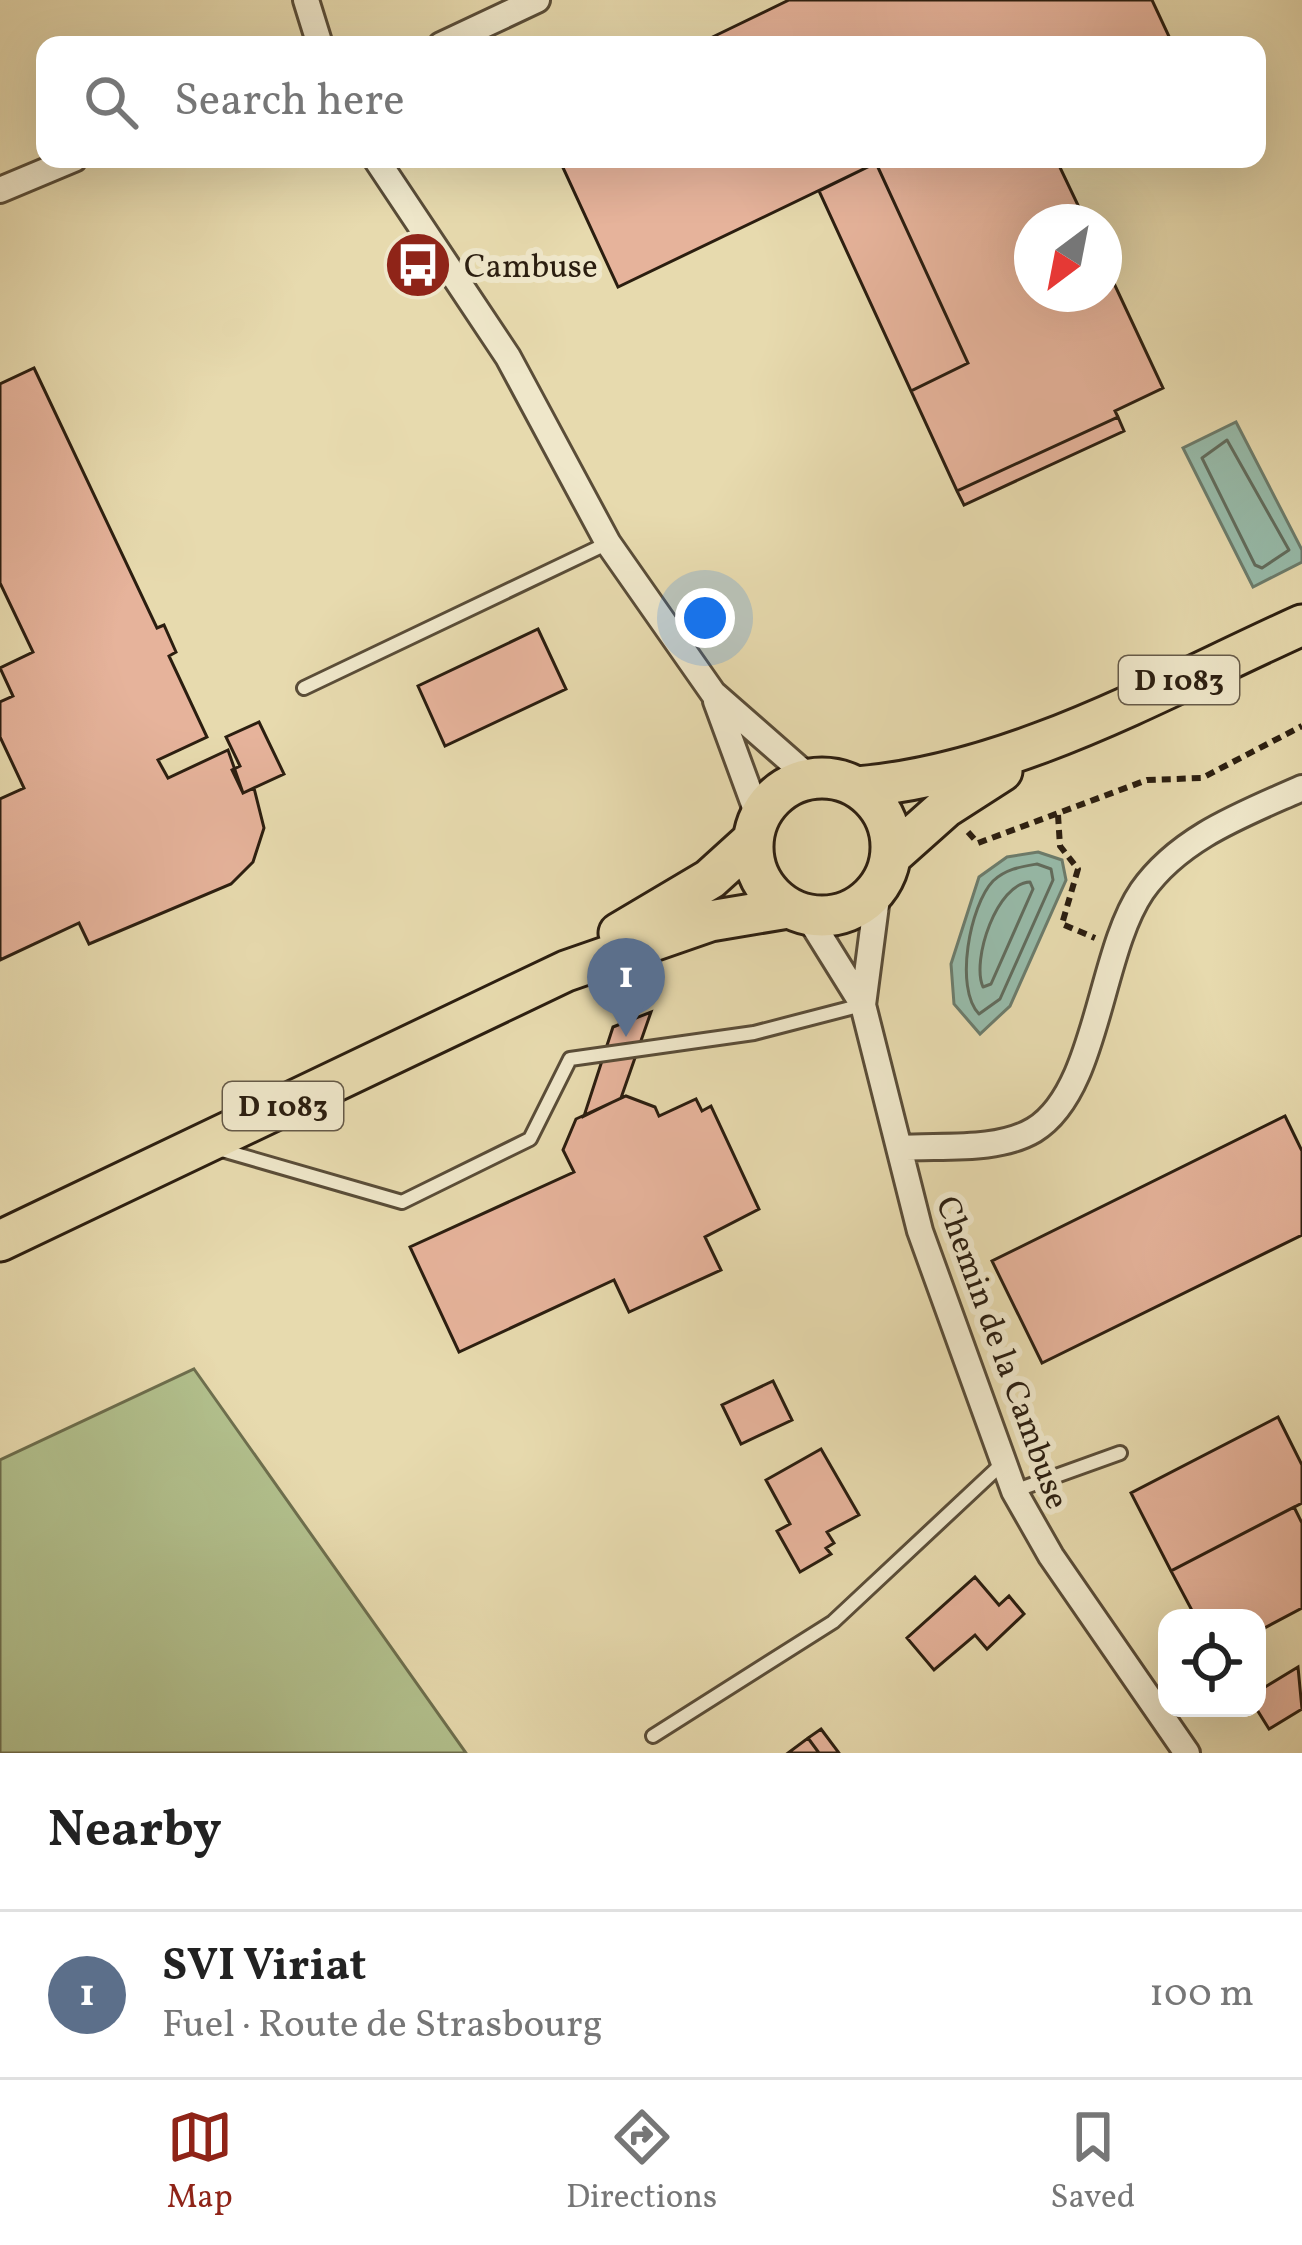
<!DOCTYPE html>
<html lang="en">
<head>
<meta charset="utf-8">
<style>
  body { margin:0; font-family:Vollkorn,serif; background:#f6f6f6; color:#222 }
  .controls { position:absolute; right:36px; bottom:36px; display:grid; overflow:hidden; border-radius:24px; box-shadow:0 12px 48px #0002 }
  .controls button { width:108px; height:108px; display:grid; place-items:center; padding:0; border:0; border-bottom:3px solid #e0e0e0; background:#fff; color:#222; font:60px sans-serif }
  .compass { position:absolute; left:1014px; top:204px; width:108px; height:108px; border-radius:50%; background:#fff; box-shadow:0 12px 48px #0002; rotate:212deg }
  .you { position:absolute; left:705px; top:618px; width:42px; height:42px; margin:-30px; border:9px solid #fff; border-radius:50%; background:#1a73e8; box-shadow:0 0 0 18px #1a73e833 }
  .badge { display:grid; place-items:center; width:78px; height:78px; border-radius:50%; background:#8f2418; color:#fff; font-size:39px; font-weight:700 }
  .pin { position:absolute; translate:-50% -99px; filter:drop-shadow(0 3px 6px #0008) }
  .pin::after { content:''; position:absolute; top:63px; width:42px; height:36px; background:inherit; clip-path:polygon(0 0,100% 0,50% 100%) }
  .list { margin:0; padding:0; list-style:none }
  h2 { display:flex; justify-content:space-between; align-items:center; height:156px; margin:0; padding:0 48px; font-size:51px }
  h2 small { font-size:39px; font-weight:400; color:#767676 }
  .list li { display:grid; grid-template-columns:78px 1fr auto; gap:36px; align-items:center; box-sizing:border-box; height:168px; padding:0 48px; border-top:3px solid #e0e0e0 }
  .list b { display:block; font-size:45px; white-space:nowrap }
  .list p { margin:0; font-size:39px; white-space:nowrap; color:#767676 }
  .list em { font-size:39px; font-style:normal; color:#767676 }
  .icon { flex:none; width:66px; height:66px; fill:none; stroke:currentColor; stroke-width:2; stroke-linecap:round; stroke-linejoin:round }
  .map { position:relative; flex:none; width:1302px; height:1753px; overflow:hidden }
  .search { position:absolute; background:#fff; box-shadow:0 12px 48px #0002; left:36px; right:36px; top:36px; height:132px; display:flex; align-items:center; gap:30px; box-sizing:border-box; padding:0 42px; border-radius:24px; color:#767676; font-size:45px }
  .sheet { height:324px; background:#fff }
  nav { display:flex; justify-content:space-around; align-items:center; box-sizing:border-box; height:168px; border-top:3px solid #e0e0e0; background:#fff; font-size:33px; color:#767676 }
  nav a { display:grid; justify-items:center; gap:6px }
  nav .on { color:#8f2418 }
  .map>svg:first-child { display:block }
  .green { fill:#b2c08d; stroke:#6e6f4e; stroke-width:3 }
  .water { fill:#97bbaa; stroke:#6c7c6c; stroke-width:3 }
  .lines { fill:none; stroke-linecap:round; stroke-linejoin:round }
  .shore { stroke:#616c5d; stroke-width:3 }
  .building { fill:#e6b39b; stroke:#2b1e10; stroke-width:3 }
  .service-casing { stroke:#5a4d38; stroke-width:18 }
  .minor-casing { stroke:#5a4d38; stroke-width:30 }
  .primary-casing { stroke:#2b1e10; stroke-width:45 }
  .path { stroke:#2b1e10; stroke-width:6; stroke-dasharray:9 6; stroke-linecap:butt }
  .service { stroke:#efe7ca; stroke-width:12 }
  .minor { stroke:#efe7ca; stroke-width:24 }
  .primary { stroke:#e7daae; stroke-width:39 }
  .labels { text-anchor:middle; stroke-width:12; stroke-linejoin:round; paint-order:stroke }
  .shield { fill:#efe7ca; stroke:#665a48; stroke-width:3 }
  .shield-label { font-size:30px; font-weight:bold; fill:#2b1e10 }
  .poi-label { font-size:33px; fill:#2b1e10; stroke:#efe7ca; text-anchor:start }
  .street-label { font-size:33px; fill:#2b1e10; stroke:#efe7ca }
</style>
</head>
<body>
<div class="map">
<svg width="1302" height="1753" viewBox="0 0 1302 1753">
  <rect width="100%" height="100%" fill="#e7daae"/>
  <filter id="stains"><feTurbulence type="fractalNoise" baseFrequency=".00167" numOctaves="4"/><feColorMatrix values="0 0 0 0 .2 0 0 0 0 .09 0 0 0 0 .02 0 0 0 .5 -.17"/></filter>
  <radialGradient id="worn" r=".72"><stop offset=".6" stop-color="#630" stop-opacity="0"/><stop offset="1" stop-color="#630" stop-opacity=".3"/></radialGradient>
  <path class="green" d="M194,1369L466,1753H0V1460Z"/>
  <path class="water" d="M1236,422L1302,550V562L1253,587L1183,448Z
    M1038,852L1062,860L1066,880L1010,1006L980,1034L954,1004L951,964L979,877L1007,857Z"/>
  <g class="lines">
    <path class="shore" d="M1227,440L1289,550L1262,568L1255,565L1202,458Z
      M1037,864L1051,869L1053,880L1000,999L979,1014C954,988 970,905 993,881C1006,869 1020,867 1037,864Z
      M1030,882L1033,889L991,984L983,987C971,960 997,883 1030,882Z"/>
  </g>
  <path class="building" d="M789,0H1152L1173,45H696Z
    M559,159H1056L1086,222H1032V294H1104V262L1163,388L1115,411L1118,417L957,491L911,391L968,363L876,163L618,287Z
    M876,163L968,363L911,391L819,191Z
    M34,368L157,628L164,625L176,652L169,656L207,737L158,760L168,778L228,750L243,793L254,788L264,828L253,862L231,884L89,944L79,923L0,960V799L24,788L0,737V702L13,696L0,668L33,652L0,583V384Z
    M1118,417L1124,431L964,505L957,491Z
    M538,629L566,689L445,746L418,686Z
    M259,722L284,774L243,793L232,770L240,766L226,737Z
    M651,1012L621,1098L584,1116L613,1027Z
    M626,1096L655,1107L659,1116L696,1099L702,1111L711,1106L759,1209L705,1237L721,1270L629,1312L614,1280L459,1352L410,1247L574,1172L563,1150L576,1119Z
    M1285,1116L1302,1151V1235L1042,1363L992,1261Z
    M773,1381L792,1420L741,1444L722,1405Z
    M1278,1417L1302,1465V1503L1171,1571L1131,1493Z
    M821,1449L859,1515L827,1532L834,1543L826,1548L831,1554L800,1572L777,1531L790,1524L766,1480Z
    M1294,1507L1302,1523V1608L1257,1632V1618H1196L1171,1571Z
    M975,1577L999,1605L1009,1596L1024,1614L987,1649L975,1635L934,1670L907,1638Z
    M1298,1667L1302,1709L1269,1729L1256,1708L1257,1692Z
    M821,1729L839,1753H819L808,1738Z
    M808,1738L819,1753H788Z"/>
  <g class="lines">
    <defs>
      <path id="service" d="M304,688L608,543
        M215,1148L402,1202L530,1139L570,1059L754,1033L862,1005
        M1014,1491L1120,1453
        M653,1736L833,1622L1004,1462"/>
      <path id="minor" d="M306,0L320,45
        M441,45L537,0
        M376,159L508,357L608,543L713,693L811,779
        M0,190L74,159
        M716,701L759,818
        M807,915L863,1005L920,1231L1014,1491L1051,1556L1187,1753
        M863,1005L878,890
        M899,1148C941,1145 997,1152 1034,1130C1098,1091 1099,954 1142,891C1180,837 1244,814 1302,788"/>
      <path id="primary" d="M753 847a69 69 0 1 1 138 0a69 69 0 1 1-138 0Z
        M857,787C1014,774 1160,689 1302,625
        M891,856L946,807L1002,771
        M619,933L710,879L753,840
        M0,1241L566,971L710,921L788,908"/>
    </defs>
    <use href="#service" class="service-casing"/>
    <use href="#minor" class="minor-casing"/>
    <use href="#primary" class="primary-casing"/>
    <path class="path" d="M1058,815L1060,846L1078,869L1062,924L1095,938
      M968,832L978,843L1147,780L1202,778L1302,726"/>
    <use href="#service" class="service"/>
    <use href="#minor" class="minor"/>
    <use href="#primary" class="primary"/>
  </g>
  <defs>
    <symbol id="bus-disc" viewBox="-11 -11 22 22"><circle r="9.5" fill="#8f2418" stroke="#efe7ca"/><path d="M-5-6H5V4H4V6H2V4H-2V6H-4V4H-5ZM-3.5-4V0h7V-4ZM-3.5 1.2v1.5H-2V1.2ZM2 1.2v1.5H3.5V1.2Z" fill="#fff"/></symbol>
  </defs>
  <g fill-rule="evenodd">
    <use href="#bus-disc" x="380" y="227" width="76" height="76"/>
  </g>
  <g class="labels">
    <g class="shield">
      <rect x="1119" y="656" width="120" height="48" rx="9"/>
      <rect x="223" y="1082" width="120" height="48" rx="9"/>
    </g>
    <g class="shield-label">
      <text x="1179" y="690">D 1083</text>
      <text x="283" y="1116">D 1083</text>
    </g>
    <g class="poi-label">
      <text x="464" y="277">Cambuse</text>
    </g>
    <g class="street-label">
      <text transform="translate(1004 1352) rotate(70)" y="12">Chemin de la Cambuse</text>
    </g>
  </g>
  <rect width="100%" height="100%" filter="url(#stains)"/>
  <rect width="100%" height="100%" fill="url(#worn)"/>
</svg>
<div class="controls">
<button><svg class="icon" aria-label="locate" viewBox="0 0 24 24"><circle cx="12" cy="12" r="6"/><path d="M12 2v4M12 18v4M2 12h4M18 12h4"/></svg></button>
</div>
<svg class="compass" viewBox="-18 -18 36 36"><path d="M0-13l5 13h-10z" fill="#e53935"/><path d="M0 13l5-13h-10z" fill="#767676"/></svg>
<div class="you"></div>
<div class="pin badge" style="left:626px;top:1037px;background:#5c6f8a">1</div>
<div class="search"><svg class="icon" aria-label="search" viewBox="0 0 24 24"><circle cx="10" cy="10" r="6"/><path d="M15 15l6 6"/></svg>Search here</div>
</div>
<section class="sheet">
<h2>Nearby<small></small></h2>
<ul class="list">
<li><span class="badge" style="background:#5c6f8a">1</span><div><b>SVI Viriat</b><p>Fuel · Route de Strasbourg</p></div><em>100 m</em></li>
</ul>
</section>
<nav>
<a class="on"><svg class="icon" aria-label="map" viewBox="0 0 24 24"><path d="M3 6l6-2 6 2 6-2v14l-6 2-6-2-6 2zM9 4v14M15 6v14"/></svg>Map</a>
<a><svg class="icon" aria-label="directions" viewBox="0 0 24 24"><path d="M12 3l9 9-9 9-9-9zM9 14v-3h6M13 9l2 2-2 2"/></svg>Directions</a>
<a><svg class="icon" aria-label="saved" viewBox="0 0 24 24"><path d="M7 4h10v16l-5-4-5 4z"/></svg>Saved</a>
</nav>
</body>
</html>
